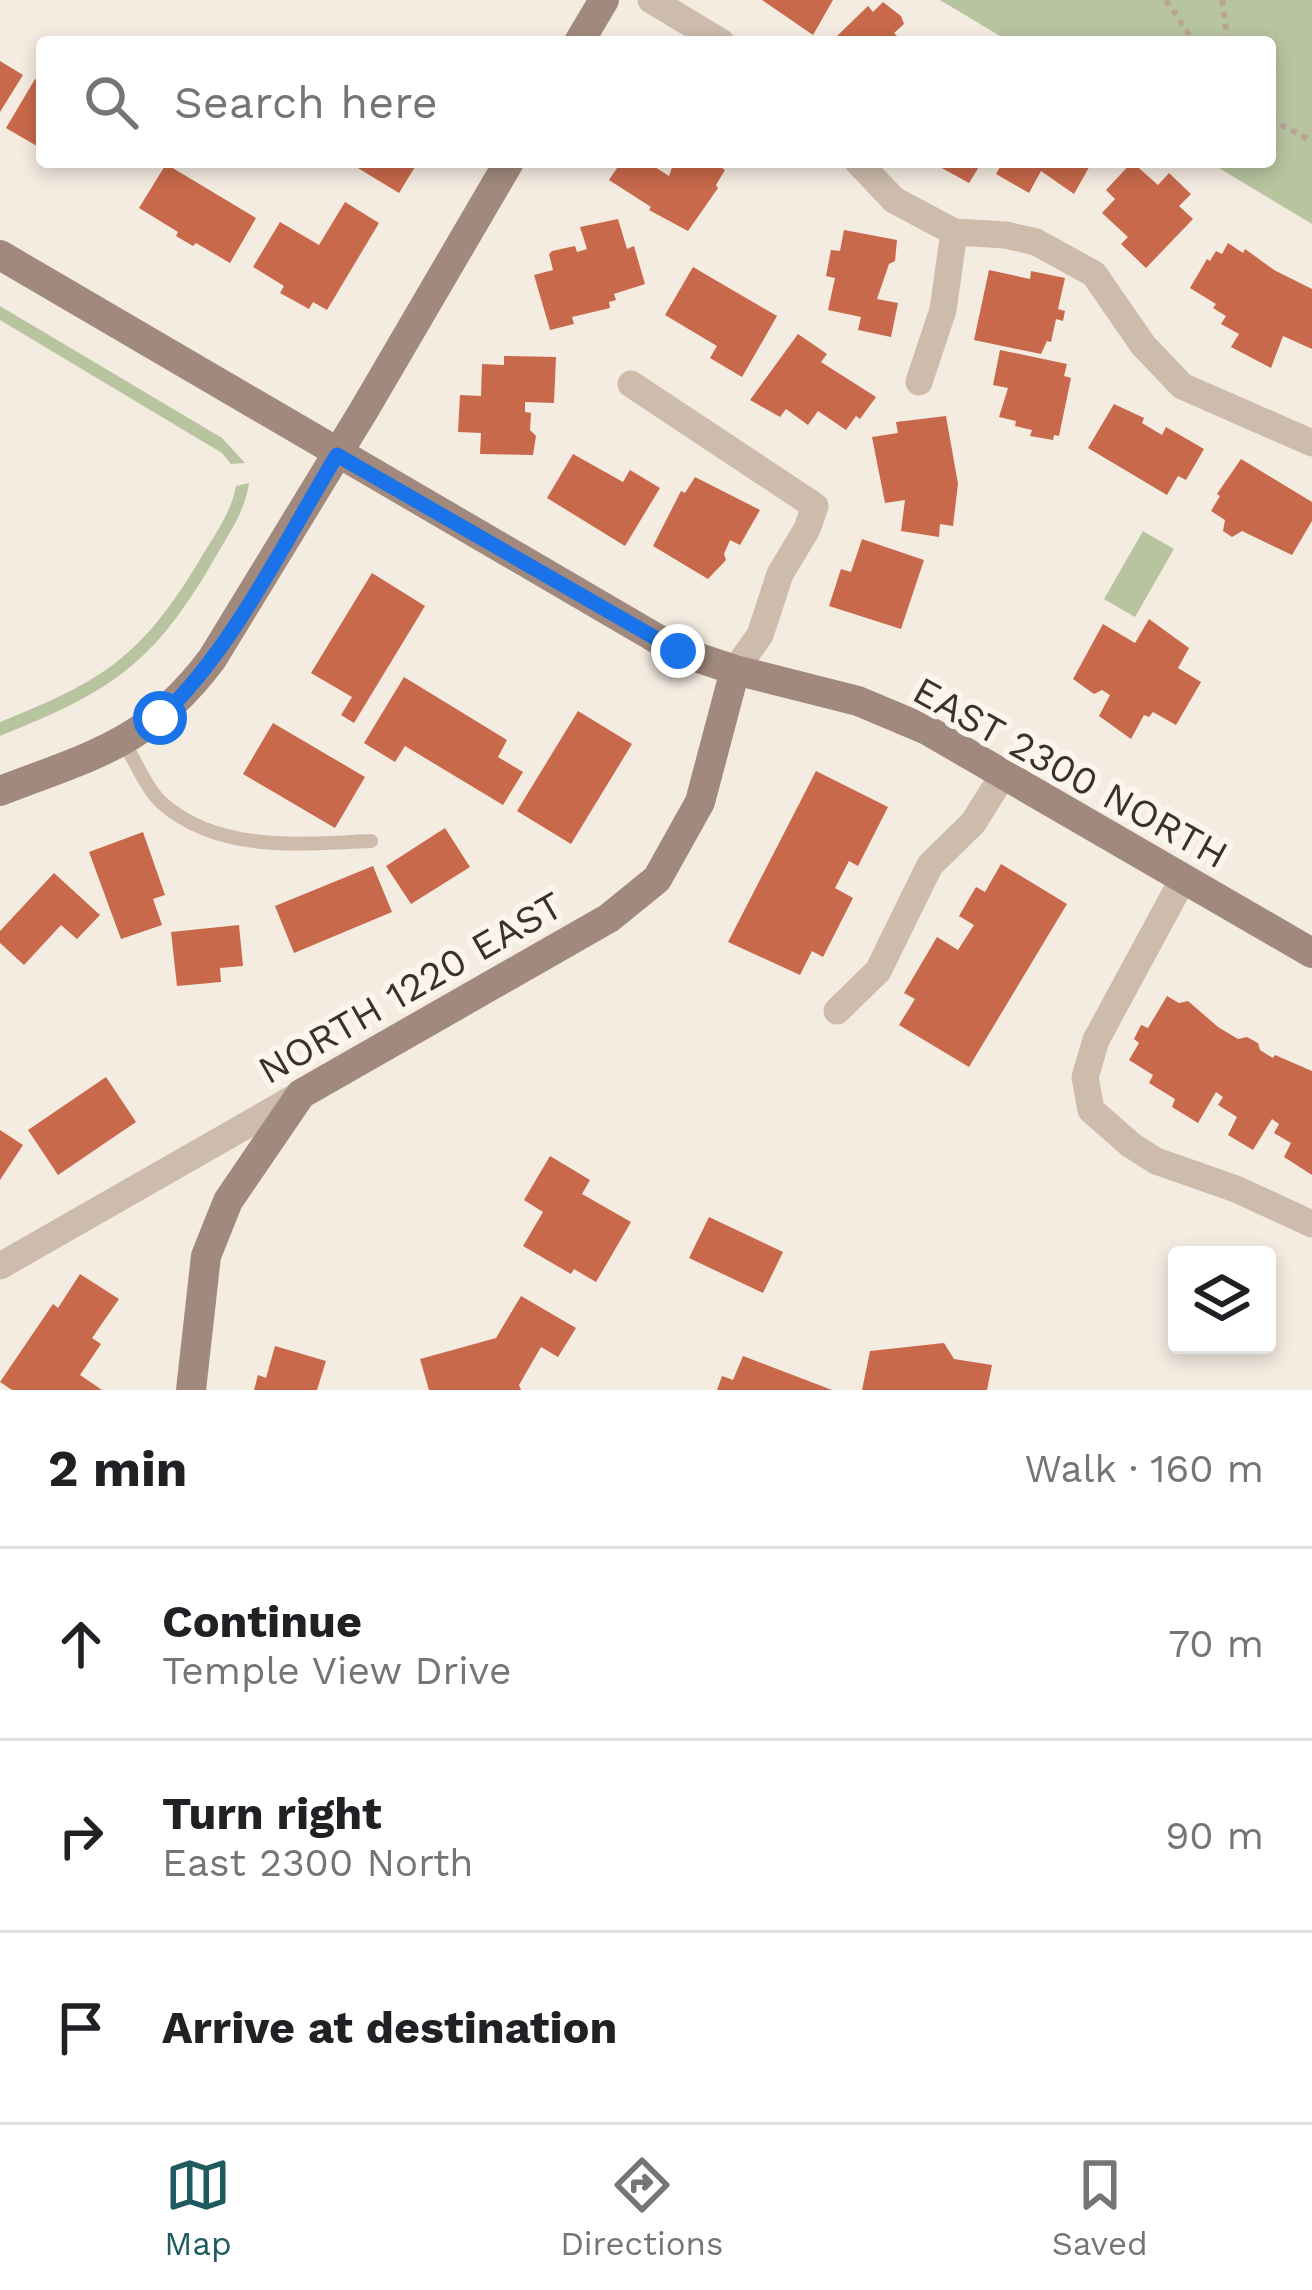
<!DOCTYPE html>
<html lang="en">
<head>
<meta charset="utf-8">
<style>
  body { margin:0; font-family:"Work Sans",sans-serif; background:#f6f6f6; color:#202124 }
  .controls { position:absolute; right:36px; bottom:36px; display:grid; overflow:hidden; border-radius:12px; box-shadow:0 6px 18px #0003 }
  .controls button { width:108px; height:108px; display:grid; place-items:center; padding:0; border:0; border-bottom:3px solid #e0e0e0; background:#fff; color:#202124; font:60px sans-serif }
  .stop { position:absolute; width:36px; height:36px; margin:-27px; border:9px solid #1a73e8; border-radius:50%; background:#fff }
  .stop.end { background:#1a73e8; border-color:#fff; box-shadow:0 3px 12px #0008 }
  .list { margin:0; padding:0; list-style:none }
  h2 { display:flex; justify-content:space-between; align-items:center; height:156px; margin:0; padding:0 48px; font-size:51px }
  h2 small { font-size:39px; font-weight:400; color:#757577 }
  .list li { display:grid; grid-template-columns:78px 1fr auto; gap:36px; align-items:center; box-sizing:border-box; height:192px; padding:0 48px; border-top:3px solid #e0e0e0 }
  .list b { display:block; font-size:45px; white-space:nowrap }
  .list p { margin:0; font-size:39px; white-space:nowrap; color:#757577 }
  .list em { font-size:39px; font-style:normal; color:#757577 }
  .icon { flex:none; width:66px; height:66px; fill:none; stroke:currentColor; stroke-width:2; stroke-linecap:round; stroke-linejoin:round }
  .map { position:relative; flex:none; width:1312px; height:1390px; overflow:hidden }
  .search { position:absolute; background:#fff; box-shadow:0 6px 18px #0003; left:36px; right:36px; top:36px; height:132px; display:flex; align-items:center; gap:30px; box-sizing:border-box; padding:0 42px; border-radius:12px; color:#757577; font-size:45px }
  .sheet { height:732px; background:#fff }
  nav { display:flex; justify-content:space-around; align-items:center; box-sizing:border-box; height:168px; border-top:3px solid #e0e0e0; background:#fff; font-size:33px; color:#757577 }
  nav a { display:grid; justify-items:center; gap:6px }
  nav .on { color:#1f5a5e }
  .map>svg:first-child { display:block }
  .green { fill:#b8c4a0 }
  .building { fill:#c8694b }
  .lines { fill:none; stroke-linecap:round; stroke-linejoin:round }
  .path { stroke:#b9a596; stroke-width:6; stroke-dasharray:6 6; stroke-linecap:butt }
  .lane { stroke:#cdbbac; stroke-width:14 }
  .street { stroke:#cdbbac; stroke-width:27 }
  .secondary { stroke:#a18a7d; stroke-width:30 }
  .route { stroke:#1a73e8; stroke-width:15 }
  .labels { text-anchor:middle; stroke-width:12; stroke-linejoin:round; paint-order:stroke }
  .street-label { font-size:39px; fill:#3b302b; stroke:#fbf5ee }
</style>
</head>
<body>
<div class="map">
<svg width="1312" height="1390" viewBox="0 0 1312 1390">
  <rect width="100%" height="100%" fill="#f4ebe1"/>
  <path class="green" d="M940,0H1312V224L1209,162H1270V42H1010Z
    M0,306L222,438L245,463L231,464L222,453L0,320Z
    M249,483C245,512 229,533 215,558C153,665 112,691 0,736V722C103,681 141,657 199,561C213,537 231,514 236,486Z
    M1143,531L1174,549L1135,617L1104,599Z"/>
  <path class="building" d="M762,0H833L813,35Z
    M883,2L901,16L904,24L894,33L903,42H842L837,36L868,6L873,12Z
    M0,61L23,75L0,112Z
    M35,79L42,84V149L6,128Z
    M348,162H418L399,193Z
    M621,162H647L669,176L674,162H713L725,170L716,185L718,188L688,231L649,210L651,207L609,180Z
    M940,162H982L969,183L938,166Z
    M1003,162H1092L1074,194L1041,171L1029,193L996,174Z
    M1132,162L1158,185L1169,173L1191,194L1179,206L1193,219L1146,268L1121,244L1128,237L1102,213L1115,199L1106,190Z
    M166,164L256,218L230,263L196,243L193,246L176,236L178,232L139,208Z
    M345,202L379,223L327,310L313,302L309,309L280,293L284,286L253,267L280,222L319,245Z
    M618,219L627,249L634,246L645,284L614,294L616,300L609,302L610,308L572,317L574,324L550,330L534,275L553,270L549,254L552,251L575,246L577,252L587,249L580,227Z
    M844,230L897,240L895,261L889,264L877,299L898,303L891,337L858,330L861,317L828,310L835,278L826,276L831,250L840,251Z
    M1228,243L1243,253L1245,249L1274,270L1312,289V349L1283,336L1271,368L1231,347L1239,334L1221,324L1226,316L1213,308L1216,304L1190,288L1207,259L1210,261L1216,251L1222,254Z
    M693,267L777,316L742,377L710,358L717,346L665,315Z
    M989,270L1030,279L1031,271L1065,278L1058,309L1065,311L1063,321L1056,319L1051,342L1047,341L1041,354L974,340Z
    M798,334L827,354L821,362L876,397L860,419L856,416L846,430L818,411L808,425L786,409L780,417L750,400Z
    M1000,350L1067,364L1064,376L1071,378L1059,436L1054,435L1053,440L1030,436L1032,430L1015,426L1016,421L999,417L1008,388L993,385Z
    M504,356L556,357L554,403L525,402V412L531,413L530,430L536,436L533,455L480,454L481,433L458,432L460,395L481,396L482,364L504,365Z
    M1114,404L1144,418L1142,423L1162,435L1166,427L1204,449L1186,480L1178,476L1167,495L1088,448Z
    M946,416L958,484L953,526L940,524L939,537L901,531L905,500L885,503L872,437L898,433L896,422Z
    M573,454L623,482L630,470L660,488L625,546L547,498Z
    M1241,459L1312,502V521L1292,555L1242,531L1232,537L1223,531L1225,520L1211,511L1220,496L1217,494Z
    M695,477L760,510L740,545L730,540L724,554L726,560L708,579L653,546L681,491L685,493Z
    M862,539L924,560L901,629L829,606L841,569L851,572Z
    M372,573L425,606L354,723L341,715L352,697L311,673Z
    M1149,619L1189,648L1178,668L1201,682L1176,725L1153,712L1149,717L1144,715L1131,739L1099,716L1110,695L1102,690L1094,694L1073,679L1103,624L1135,643Z
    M404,677L507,740L498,757L523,772L503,805L405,746L395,762L364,743Z
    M578,711L632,744L571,844L517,811Z
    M273,723L365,777L335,828L243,774Z
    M816,771L888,807L858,866L849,861L835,888L853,898L823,957L812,951L800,975L728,942Z
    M445,828L470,867L411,904L386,866Z
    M143,832L165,895L153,899L162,925L121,939L89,852Z
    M1001,864L1067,904L969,1067L899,1025L915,999L904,993L937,937L958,950L974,925L959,916L976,887L985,892Z
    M373,866L392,912L294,953L275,906Z
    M54,873L100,915L77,939L61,925L24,965L0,943V931Z
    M239,925L243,966L220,968L221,982L177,986L171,932Z
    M1167,996L1179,1003L1188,1001L1218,1027L1238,1039L1247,1037L1258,1043L1260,1050L1273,1058L1275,1055L1312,1071V1175L1284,1157L1291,1143L1274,1133L1279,1124L1272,1119L1253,1150L1228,1135L1237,1117L1218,1105L1223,1097L1216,1092L1198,1123L1172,1107L1175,1099L1149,1083L1153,1075L1129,1060L1139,1043L1134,1039L1141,1025L1148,1028Z
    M106,1077L136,1122L58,1175L28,1130Z
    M0,1130L23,1145L0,1180Z
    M550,1156L590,1180L582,1194L631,1222L596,1282L574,1269L571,1274L523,1246L543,1212L524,1200Z
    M709,1217L783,1252L763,1293L689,1258Z
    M80,1274L119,1299L92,1338L101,1344L80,1375L102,1390H12L0,1382L53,1304L58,1308Z
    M521,1296L576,1328L558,1357L541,1347L519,1385L521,1390H429L420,1359L496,1338Z
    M944,1343L954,1359L992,1365L987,1390H862L870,1351Z
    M275,1346L326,1361L317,1390H254L258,1375L266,1378Z
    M743,1356L832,1390H717L722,1376L733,1380Z"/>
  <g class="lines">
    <path class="path" d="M1166,0L1194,42
      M1222,0L1228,42
      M1270,119L1312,141"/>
    <path class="lane" d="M123,741C135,760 147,790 163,804C220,853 301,844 371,841"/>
    <path class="street" d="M651,0L721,42
      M858,162L894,200L954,232L1006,235L1036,242L1094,274L1143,345L1182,386L1312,443
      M919,382L943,310L954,232
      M631,384L815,506L807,529L780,574L760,635L735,670
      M1183,879L1096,1040L1085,1077L1091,1110L1131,1145L1156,1161L1236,1189L1312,1224
      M837,1011L878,971L930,865L973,823L1005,772
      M0,1266L301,1094"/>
    <path class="secondary" d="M579,42L604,0
      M0,255L678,651L735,670L858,701L927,730L1312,953
      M0,791C94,755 149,743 212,659L364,410L509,162
      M191,1390L206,1256L228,1201L301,1094L609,918L657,879L700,802L735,670"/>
  </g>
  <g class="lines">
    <path class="route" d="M160,718C234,648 284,542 337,455L678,651"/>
  </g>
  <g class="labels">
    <g class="street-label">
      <text transform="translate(1071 772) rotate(29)" y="14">EAST 2300 NORTH</text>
      <text transform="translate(410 987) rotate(-30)" y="14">NORTH 1220 EAST</text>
    </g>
  </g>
</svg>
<div class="controls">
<button><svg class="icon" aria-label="layers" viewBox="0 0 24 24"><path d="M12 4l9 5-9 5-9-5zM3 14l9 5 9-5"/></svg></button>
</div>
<div class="stop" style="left:160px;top:718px"></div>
<div class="stop end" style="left:678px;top:651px"></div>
<div class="search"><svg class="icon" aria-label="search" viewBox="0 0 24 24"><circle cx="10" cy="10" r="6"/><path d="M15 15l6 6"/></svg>Search here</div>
</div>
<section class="sheet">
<h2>2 min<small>Walk · 160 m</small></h2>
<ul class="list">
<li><svg class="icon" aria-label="ahead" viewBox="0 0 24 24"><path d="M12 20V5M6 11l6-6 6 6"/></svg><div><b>Continue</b><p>Temple View Drive</p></div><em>70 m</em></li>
<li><svg class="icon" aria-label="right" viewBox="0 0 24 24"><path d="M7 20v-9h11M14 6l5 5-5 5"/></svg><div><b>Turn right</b><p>East 2300 North</p></div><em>90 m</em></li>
<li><svg class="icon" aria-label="arrive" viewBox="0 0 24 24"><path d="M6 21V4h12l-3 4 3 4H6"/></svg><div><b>Arrive at destination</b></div></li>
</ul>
</section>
<nav>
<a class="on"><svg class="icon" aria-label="map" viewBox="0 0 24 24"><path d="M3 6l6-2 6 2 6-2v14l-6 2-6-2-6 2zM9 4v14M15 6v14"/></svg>Map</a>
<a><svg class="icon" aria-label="directions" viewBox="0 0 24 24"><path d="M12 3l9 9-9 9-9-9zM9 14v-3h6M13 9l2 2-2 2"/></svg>Directions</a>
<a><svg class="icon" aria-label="saved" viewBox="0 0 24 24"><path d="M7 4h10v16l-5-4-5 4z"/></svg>Saved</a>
</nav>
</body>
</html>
